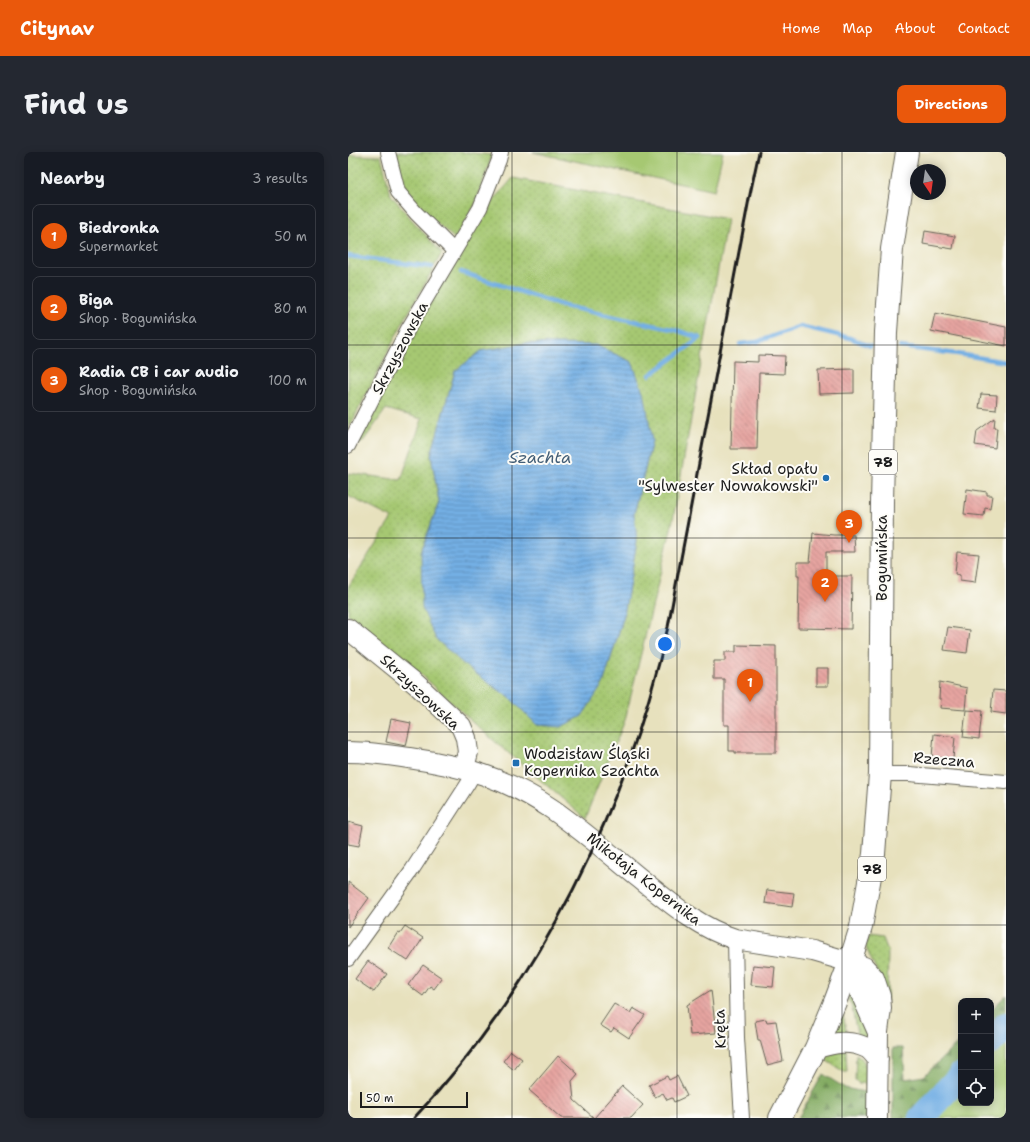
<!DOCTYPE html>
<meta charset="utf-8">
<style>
:root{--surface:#171b24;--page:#242831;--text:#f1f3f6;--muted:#9ea1a6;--line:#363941;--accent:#ea580c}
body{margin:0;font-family:"Shantell Sans",sans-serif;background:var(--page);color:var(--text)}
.controls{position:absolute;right:12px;bottom:12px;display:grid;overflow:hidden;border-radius:8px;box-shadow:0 2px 10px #0003}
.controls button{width:36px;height:36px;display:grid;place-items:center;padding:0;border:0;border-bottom:1px solid var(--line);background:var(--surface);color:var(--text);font:20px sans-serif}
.compass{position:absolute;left:562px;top:12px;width:36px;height:36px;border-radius:50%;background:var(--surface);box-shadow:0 2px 10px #0003;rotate:167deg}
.scale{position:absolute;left:12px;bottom:10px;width:108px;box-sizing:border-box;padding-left:4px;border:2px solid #1c1c1c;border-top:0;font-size:11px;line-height:14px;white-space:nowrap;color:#1c1c1c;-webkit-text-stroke:3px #fdfcf7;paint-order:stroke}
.you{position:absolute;left:317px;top:492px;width:14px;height:14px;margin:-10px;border:3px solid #fff;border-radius:50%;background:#1a73e8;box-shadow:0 0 0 6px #1a73e833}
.badge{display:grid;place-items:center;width:26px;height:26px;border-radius:50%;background:var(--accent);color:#fff;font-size:13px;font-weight:700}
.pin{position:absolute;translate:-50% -33px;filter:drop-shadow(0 1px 2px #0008)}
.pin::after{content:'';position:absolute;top:21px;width:14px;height:12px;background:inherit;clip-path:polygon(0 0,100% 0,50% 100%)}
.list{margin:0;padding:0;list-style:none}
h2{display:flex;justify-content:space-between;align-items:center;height:52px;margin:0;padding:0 16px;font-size:17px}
h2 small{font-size:13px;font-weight:400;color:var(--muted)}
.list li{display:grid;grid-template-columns:26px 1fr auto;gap:12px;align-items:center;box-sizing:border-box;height:64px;margin:0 8px 8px;padding:0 8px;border:1px solid var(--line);border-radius:8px}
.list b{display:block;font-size:15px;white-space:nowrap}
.list p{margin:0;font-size:13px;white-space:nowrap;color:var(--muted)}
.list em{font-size:13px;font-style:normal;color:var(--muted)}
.icon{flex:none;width:22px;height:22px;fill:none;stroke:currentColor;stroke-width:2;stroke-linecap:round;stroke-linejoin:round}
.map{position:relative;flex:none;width:658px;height:966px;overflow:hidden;border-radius:8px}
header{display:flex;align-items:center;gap:24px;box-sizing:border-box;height:56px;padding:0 20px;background:var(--accent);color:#fff}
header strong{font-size:19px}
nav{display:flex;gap:22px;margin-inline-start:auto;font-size:14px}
.intro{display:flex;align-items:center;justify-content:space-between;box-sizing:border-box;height:96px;padding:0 24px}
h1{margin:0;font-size:28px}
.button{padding:10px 18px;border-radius:8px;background:var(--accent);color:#fff;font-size:14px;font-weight:700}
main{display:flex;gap:24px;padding:0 24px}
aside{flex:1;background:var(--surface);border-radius:8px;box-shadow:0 2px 10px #0003}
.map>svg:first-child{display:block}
.green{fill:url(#green-dots);stroke:#617247;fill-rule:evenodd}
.forest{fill:url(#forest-firs);stroke:#506440}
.pitch{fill:#a6c872;stroke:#617247}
.water{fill:url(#water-rules);stroke:#486680}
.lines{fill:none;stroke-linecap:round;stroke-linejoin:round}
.stream{stroke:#73afe4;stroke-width:4.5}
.river{stroke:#73afe4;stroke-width:26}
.building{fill:url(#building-back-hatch)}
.street-casing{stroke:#636154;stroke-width:16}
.secondary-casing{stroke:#636154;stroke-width:22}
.primary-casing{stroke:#636154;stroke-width:24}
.street{stroke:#fff;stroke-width:14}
.secondary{stroke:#fff;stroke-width:20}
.primary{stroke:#fff;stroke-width:22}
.rail{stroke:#1c1c1c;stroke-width:3}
.grid{fill:none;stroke:#1c1c1c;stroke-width:1;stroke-opacity:0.55}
.poi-dot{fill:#1f6fb2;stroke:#fdfcf7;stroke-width:1.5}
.labels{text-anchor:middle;stroke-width:4;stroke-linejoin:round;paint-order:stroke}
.shield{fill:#fdfcf7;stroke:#605f5e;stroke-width:1}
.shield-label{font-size:14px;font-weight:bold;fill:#1c1c1c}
.street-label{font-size:15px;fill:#1c1c1c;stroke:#fdfcf7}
.poi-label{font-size:15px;fill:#1c1c1c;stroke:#fdfcf7;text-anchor:end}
.water-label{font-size:16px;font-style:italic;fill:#435e76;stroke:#fdfcf7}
</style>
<header>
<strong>Citynav</strong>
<nav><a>Home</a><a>Map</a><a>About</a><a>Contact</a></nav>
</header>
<div class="intro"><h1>Find us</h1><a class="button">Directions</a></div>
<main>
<aside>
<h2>Nearby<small>3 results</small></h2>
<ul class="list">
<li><span class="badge">1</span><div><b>Biedronka</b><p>Supermarket</p></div><em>50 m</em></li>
<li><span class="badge">2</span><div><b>Biga</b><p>Shop · Bogumińska</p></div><em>80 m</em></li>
<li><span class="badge">3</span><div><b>Radia CB i car audio</b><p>Shop · Bogumińska</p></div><em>100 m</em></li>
</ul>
</aside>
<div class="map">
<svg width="658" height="966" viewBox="0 0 658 966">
<defs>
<pattern id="green-dots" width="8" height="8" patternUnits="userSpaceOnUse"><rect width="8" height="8" fill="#a6c872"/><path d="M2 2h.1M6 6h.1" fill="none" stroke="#8eab62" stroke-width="1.8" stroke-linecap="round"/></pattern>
<pattern id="forest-firs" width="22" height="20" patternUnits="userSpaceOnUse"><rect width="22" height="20" fill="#84ac64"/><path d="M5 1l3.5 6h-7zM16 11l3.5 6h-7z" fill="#6b8b52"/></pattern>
<pattern id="water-rules" width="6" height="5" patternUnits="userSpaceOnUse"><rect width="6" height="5" fill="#73afe4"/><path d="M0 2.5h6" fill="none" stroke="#5e8eb8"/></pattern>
<pattern id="building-back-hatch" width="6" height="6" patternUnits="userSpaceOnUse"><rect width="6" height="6" fill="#e6a4a0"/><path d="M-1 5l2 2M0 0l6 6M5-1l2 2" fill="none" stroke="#ba8582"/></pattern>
</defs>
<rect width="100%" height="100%" fill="#fdfcf7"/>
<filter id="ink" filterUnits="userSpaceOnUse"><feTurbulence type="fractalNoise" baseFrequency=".025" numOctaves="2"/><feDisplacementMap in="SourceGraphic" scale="8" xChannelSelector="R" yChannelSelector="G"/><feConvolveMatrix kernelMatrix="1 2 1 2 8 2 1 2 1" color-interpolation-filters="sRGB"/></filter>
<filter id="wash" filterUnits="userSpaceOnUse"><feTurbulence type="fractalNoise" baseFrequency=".012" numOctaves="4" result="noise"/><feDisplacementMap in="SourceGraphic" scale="16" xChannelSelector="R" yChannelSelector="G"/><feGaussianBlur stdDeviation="0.9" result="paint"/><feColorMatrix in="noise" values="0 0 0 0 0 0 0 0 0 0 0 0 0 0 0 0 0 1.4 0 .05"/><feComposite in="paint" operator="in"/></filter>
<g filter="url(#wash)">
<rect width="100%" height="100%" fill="#e7e1bd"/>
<path class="green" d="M 45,0 L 115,0 L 144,3 L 127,53 L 107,87 L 73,57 L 53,35 Z
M 0,3 L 33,4 L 43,43 L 63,67 L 94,101 L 53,174 L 0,278 Z
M 165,26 L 379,67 L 324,373 L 277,568 L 237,666 L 137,581 L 75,524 L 0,462 L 0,435 L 44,366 L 0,344 L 0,321 L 53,328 L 74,267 L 38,257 L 14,291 L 6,290 L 64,179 L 138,57 ZM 107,219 L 304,289 L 286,362 L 289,389 L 276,463 L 255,532 L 189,573 L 162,546 L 120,516 L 73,400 L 91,350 L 83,303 Z
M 520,784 L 535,786 L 540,799 L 539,850 L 534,832 L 520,800 L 518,795 Z
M 503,838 L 521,879 L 520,889 L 510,886 L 503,852 L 500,848 Z
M 493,862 L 495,863 L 499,883 L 486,883 L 485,881 Z
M 498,898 L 499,920 L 496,920 L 476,907 L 479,902 Z
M 508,902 C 519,908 520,921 520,932 L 510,931 L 507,928 Z"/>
<path class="forest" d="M 658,843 L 658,877 L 643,894 L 643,858 Z
M 613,888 L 613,927 L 576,966 L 545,966 L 545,896 L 555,896 L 557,927 L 576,924 Z
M 475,922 L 497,936 L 521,941 L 520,966 L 450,966 Z"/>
<path class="pitch" d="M 185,0 L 375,0 L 366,39 Z
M 658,881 L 658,966 L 581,966 L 613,931 L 613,951 L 643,951 L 643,899 Z"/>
<path class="water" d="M 177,191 L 248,193 L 284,210 L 297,245 L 304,289 L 286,362 L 289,389 L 276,463 L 255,532 L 234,564 L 213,575 L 189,573 L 162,546 L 120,516 L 88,487 L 74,456 L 73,400 L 91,350 L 83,303 L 107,219 L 133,199 Z"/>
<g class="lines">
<path class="stream" d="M 0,104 L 84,115
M 113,120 L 216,154 L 328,178 L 352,186
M 392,192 L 409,190 L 452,174 L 502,186 L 522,194
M 552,195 L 610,202 L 658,210
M 302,223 L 352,186"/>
<path class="river" d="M 643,890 L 658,873
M 573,966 L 613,923"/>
</g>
<g id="blocks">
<path class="building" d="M 577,79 L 607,84 L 605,97 L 575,92 Z
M 587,161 L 658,175 L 658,194 L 583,179 Z
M 410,203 L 437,204 L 436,222 L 411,221 L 409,297 L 383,297 L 385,209 L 410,210 Z
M 506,217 L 506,241 L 471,242 L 470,218 Z
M 633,242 L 649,243 L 648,258 L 631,256 Z
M 647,266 L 646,276 L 649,276 L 647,296 L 627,293 L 629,279 Z
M 619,337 L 639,340 L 639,343 L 644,343 L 642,357 L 637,356 L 636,364 L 616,362 Z
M 465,381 L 486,383 L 506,383 L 507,400 L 478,400 L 478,424 L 504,424 L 503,477 L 450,476 L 451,424 L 449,424 L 449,410 L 462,410 Z
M 609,400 L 631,402 L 627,431 L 612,429 L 612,423 L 607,422 Z
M 600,475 L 622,478 L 619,501 L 596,498 Z
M 388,493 L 428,494 L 428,601 L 387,601 L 387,599 L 381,599 L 381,573 L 376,573 L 376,527 L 366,527 L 366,509 L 377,509 L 377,500 L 388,500 Z
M 468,516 L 480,516 L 480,534 L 468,534 Z
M 592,530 L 619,536 L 617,558 L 592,556 L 593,547 L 591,547 Z
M 645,538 L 658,539 L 658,562 L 643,560 Z
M 618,558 L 634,559 L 631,587 L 615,585 Z
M 43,567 L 63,571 L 58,594 L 38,590 Z
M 586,582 L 607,585 L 605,607 L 584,605 Z
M 0,670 L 15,674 L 11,694 L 0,692 Z
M 0,730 L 21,746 L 0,775 Z
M 419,738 L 446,741 L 444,755 L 417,751 Z
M 57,774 L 75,786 L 60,809 L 40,796 L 50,780 L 52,781 Z
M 20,809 L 39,822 L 26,840 L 7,827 Z
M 75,813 L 94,826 L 86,837 L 82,834 L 75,844 L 60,833 Z
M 405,813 L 427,815 L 425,835 L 403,833 Z
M 363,838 L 368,881 L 342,883 L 339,853 Z
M 266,852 L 282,861 L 285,856 L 297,863 L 281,886 L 266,876 L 263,880 L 252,873 Z
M 418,867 L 419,870 L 428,869 L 435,909 L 419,913 L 412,888 L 410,888 L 407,869 Z
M 163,899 L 174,907 L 166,918 L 155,909 Z
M 210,904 L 230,922 L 224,929 L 226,948 L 246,966 L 274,934 L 295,953 L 283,966 L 213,966 L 181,938 Z
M 319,924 L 321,928 L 329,924 L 339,944 L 326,950 L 324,946 L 319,948 L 315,941 L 307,945 L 301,933 Z"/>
</g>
</g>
<g filter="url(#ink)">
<use href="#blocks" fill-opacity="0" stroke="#636154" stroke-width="1"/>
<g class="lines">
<defs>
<path id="street" d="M 40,0 L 50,40 L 68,61 L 106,99
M 0,294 L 60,177 L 132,56 L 151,8 L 153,0
M 532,622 L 561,622 L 658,630
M 387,787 L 389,886 L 394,966
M 0,807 L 64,718 L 119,633 L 127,619"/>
<path id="secondary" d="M 0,477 L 68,532 L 113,574 L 118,586 L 120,600 L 116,616
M 0,600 C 21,600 41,603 61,606 C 116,614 158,626 204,657 C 234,678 262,702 290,725 C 320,749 349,775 387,787 L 464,799 L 502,810 L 516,815 L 526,826 L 532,844 L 533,856 L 530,880 L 529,966
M 502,810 L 507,828 L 529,878
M 468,896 C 486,891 501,887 519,896 C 523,898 527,904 530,907"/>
<path id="primary" d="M 432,966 L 468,896 L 487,850 L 502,810 L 513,775 L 526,702 L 532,622 L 534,350 L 538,180 L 544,97 L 559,0"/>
</defs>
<use href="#street" class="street-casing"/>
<use href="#secondary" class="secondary-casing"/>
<use href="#primary" class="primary-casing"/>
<use href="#street" class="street"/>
<use href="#secondary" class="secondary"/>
<use href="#primary" class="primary"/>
<path class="rail" d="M 66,966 C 194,830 278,656 320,475 L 401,47 L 411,0"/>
</g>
</g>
<path class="grid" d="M 164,0 L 164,966M 329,0 L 329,966M 494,0 L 494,966M 0,193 L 658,193M 0,386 L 658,386M 0,580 L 658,580M 0,773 L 658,773"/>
<g class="poi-dot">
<circle cx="478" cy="326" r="4"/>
<rect x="164" y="607" width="8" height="8" rx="2"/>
</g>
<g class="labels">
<g class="shield">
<rect x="521" y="298" width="28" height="24" rx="3"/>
<rect x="510" y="705" width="28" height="24" rx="3"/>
</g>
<g class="shield-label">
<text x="535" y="315">78</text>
<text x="524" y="722">78</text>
</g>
<g class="street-label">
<text transform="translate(52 196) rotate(-62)" y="5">Skrzyszowska</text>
<text transform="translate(534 406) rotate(-90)" y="5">Bogumińska</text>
<text transform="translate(72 540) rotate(43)" y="5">Skrzyszowska</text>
<text transform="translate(596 608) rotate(5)" y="5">Rzeczna</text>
<text transform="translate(296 727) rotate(38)" y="5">Mikołaja Kopernika</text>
<text transform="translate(372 877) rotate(-92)" y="5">Kręta</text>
</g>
<g class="poi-label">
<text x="470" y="322">Skład opału<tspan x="470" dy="17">"Sylwester Nowakowski"</tspan></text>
<text x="176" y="607" text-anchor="start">Wodzisław Śląski<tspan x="176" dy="17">Kopernika Szachta</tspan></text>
</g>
<g class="water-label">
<text x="192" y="311">Szachta</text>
</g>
</g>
</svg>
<div class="controls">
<button>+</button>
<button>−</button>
<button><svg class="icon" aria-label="locate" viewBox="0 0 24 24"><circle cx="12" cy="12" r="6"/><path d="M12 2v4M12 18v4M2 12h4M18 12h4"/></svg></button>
</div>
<svg class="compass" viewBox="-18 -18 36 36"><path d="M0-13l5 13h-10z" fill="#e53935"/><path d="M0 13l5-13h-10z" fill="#9ea1a6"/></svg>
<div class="scale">50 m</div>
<div class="you"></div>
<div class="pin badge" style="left:402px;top:550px">1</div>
<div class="pin badge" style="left:477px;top:450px">2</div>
<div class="pin badge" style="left:501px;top:391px">3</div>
</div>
</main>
